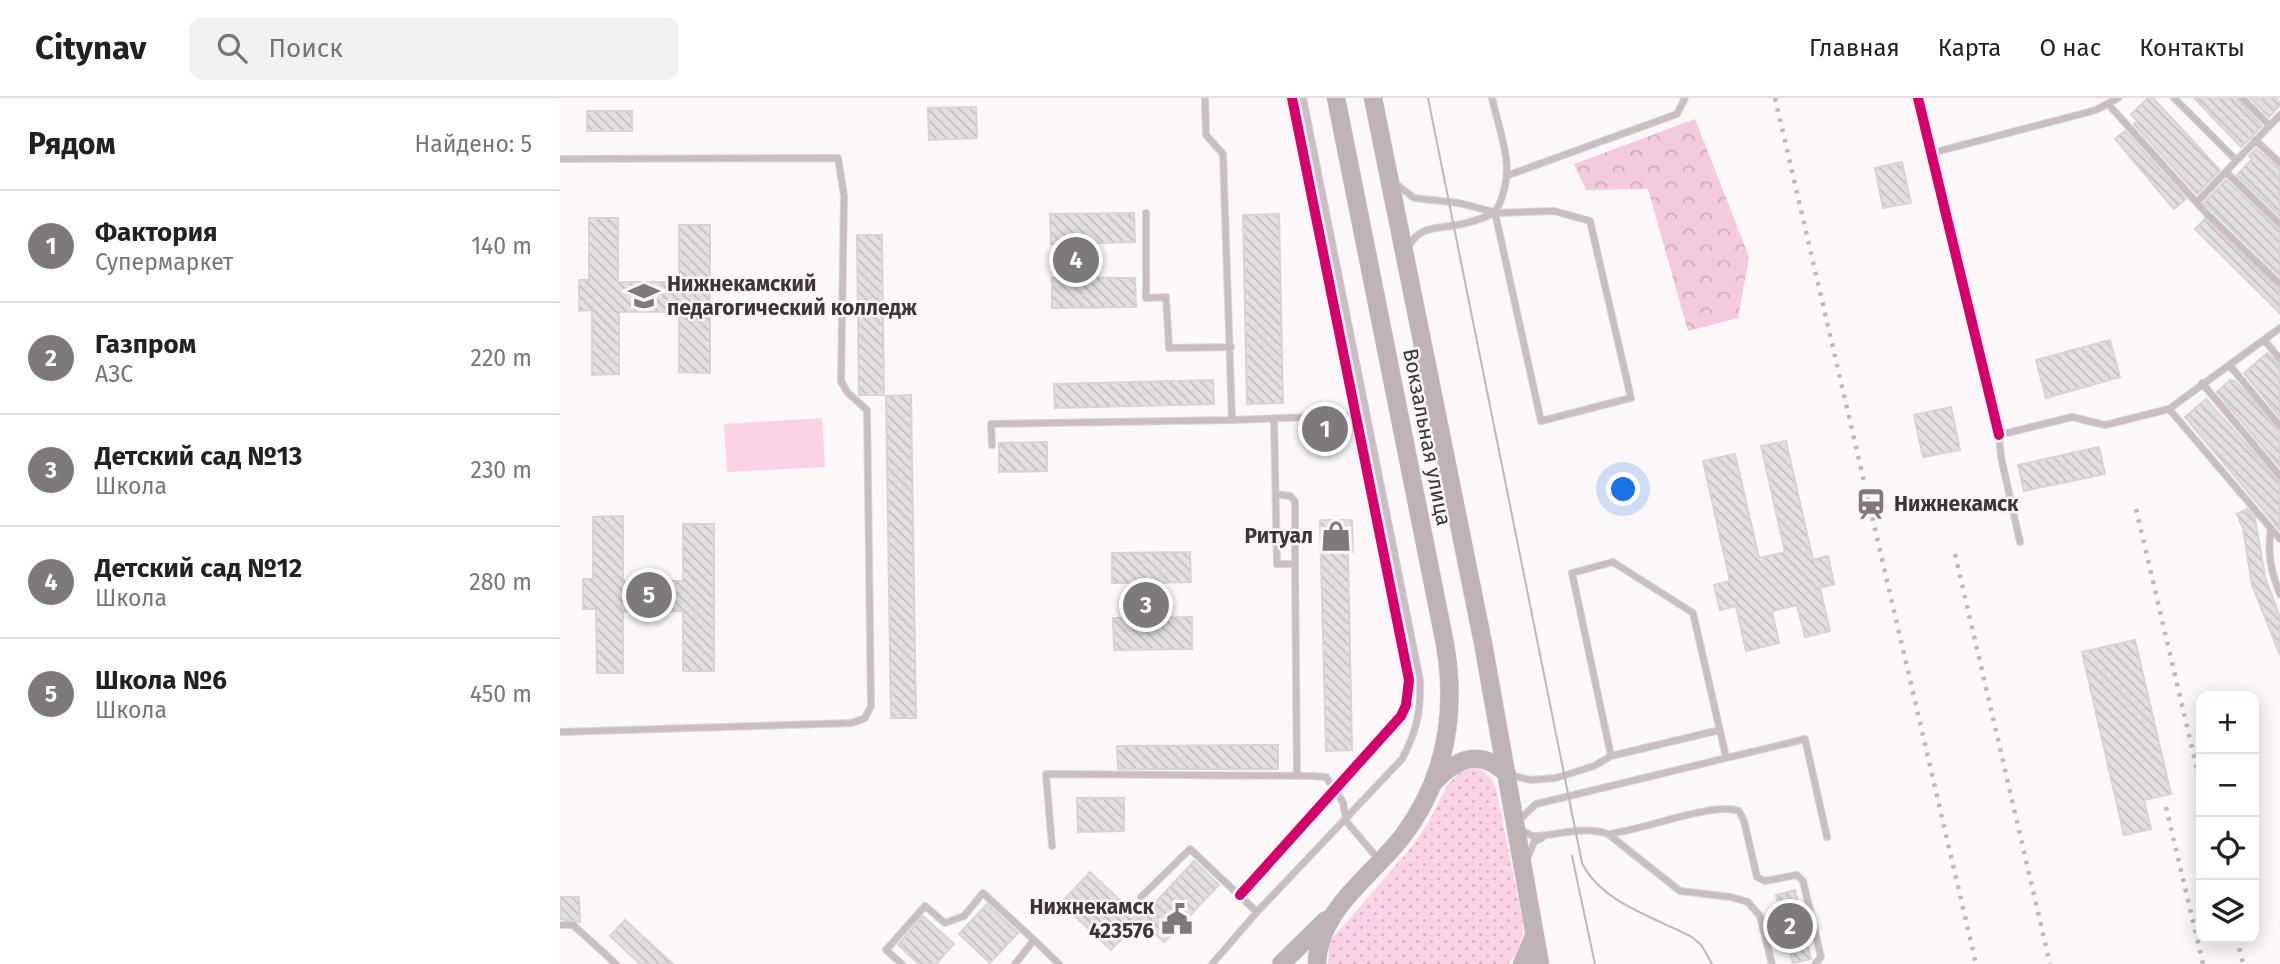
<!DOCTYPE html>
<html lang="ru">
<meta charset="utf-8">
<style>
:root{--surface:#fff;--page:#f2f2f2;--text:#202124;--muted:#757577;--line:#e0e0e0;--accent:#7e797b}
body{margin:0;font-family:"Fira Sans",sans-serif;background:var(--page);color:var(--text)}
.controls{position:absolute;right:21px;bottom:21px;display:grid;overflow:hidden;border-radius:14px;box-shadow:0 4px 18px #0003}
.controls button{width:63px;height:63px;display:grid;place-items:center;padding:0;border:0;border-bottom:2px solid var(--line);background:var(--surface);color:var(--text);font:35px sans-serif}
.you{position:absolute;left:1064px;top:392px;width:24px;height:24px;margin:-18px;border:5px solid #fff;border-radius:50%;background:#1a73e8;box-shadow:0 0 0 10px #1a73e833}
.badge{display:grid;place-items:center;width:46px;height:46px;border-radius:50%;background:var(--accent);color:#fff;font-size:23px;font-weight:700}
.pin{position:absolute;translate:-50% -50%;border:4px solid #fff;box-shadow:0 2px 7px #0006}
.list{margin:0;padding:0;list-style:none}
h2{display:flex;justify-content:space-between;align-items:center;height:91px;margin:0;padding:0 28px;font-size:30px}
h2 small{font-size:23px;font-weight:400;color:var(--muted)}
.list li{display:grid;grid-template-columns:46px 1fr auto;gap:21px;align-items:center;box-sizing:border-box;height:112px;padding:0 28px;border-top:2px solid var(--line)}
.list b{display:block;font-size:26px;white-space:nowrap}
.list p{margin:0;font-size:23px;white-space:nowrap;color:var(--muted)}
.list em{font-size:23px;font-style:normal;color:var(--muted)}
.icon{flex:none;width:38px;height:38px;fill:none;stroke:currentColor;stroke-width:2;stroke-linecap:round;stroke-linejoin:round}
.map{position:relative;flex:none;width:1720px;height:866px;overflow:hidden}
header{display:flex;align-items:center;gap:42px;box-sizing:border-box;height:98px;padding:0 35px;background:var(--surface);border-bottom:2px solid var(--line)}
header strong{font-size:33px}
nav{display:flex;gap:38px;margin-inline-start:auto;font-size:24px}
.search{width:490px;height:63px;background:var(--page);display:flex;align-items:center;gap:18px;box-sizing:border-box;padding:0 24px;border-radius:14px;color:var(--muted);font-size:26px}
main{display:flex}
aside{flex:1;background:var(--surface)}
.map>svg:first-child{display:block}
.grass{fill:url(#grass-dots)}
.forest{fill:url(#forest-crowns)}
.pitch{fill:#fbd2e6}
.building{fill:url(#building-back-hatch);stroke:#d8d3d5;stroke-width:2}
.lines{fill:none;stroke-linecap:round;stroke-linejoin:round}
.lane-casing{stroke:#d8d5d6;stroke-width:8}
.street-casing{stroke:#d8d5d6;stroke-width:14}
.secondary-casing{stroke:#d8d5d6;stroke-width:19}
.lane{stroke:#c9bec3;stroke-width:6}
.street{stroke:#c9bec3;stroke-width:12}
.secondary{stroke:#bfb3b8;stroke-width:18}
.tram{stroke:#bfb7bb;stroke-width:2}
.rail{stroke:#bfb7bb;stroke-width:4.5;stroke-dasharray:3.5 7;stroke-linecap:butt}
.cycleway-casing{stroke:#fff4f8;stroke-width:15}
.cycleway{stroke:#d6006c;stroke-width:10}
.labels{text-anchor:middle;stroke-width:5;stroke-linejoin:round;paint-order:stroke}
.poi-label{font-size:21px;font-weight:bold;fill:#3a3537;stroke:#fff4f8;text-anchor:start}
.street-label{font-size:21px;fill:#3a3537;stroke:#fff4f8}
</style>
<header>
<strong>Citynav</strong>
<div class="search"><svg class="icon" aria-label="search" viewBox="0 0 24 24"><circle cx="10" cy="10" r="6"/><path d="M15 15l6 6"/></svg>Поиск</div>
<nav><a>Главная</a><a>Карта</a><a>О нас</a><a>Контакты</a></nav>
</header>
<main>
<aside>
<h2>Рядом<small>Найдено: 5</small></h2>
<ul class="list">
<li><span class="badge">1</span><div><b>Фактория</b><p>Супермаркет</p></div><em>140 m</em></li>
<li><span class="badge">2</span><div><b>Газпром</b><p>АЗС</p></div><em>220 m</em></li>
<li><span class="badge">3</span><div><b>Детский сад №13</b><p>Школа</p></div><em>230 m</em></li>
<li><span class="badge">4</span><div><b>Детский сад №12</b><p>Школа</p></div><em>280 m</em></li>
<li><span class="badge">5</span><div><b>Школа №6</b><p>Школа</p></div><em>450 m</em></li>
</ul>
</aside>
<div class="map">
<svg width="1720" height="866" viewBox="0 0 1720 866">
<defs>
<pattern id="grass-dots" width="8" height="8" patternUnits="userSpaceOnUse" patternTransform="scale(1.75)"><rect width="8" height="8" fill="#fbd2e6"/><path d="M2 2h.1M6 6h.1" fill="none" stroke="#d8b5c6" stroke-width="1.8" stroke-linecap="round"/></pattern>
<pattern id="forest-crowns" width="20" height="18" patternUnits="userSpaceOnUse" patternTransform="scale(1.75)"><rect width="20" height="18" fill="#f3cade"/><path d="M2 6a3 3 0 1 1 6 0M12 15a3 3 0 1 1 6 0" fill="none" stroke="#d1aebf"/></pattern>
<pattern id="building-back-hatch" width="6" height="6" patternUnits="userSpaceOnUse" patternTransform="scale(1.75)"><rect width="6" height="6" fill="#e3dfe1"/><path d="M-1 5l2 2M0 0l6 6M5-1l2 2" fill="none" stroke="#c4c0c2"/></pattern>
</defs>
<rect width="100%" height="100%" fill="#fcf7f9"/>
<path class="grass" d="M 918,670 L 931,680 L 936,691 L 963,824 C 963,841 959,853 948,866 L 768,866 L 770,843 L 849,752 L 867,727 L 888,686 L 902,672 Z"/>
<path class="forest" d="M 1135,21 L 1189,159 L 1178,220 L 1128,233 L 1088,91 L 1026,92 L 1014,66 Z"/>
<path class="pitch" d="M 262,320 L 265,369 L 167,374 L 164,326 Z"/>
<path class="building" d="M 1588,0 L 1593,0 L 1660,72 L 1637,96 L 1574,26 L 1577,23 L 1571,16 Z
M 1634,0 L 1676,0 L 1702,28 L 1681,49 Z
M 1690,0 L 1717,0 L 1720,7 L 1709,19 Z
M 416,9 L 417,40 L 369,42 L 368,10 Z
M 27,13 L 72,13 L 72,33 L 27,33 Z
M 1565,33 L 1626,101 L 1614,111 L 1555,41 Z
M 1696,51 L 1720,71 L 1720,118 L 1677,77 L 1692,61 L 1689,58 Z
M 1342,64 L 1351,105 L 1323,110 L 1315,70 Z
M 1666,82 L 1720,132 L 1720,178 L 1644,105 Z
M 574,115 L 575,144 L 537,145 L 538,180 L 575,180 L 576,209 L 492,210 L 492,180 L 518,180 L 518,146 L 491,146 L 490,116 Z
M 719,116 L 723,305 L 687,306 L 683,117 Z
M 29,120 L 58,120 L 58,184 L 119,184 L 119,127 L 150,127 L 150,275 L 119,274 L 119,214 L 59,214 L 59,276 L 32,277 L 32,212 L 19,213 L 19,182 L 29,182 Z
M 1645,121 L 1720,192 L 1720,215 L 1635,131 Z
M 297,137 L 322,137 L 324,297 L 299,297 Z
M 1550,242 L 1560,279 L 1486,300 L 1476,262 Z
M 1707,255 L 1720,267 L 1720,319 L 1684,275 Z
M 653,282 L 654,306 L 495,310 L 494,286 Z
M 1670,282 L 1675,283 L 1720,334 L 1720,369 L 1657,294 Z
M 351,297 L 356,620 L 331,620 L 326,298 Z
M 1646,301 L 1720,384 L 1720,432 L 1625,319 Z
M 1391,309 L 1400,352 L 1363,359 L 1354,317 Z
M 1226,343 L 1253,462 L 1268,458 L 1274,486 L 1260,490 L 1270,533 L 1245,539 L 1237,507 L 1212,513 L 1219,545 L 1186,553 L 1176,508 L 1160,512 L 1154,487 L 1170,483 L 1143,363 L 1175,356 L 1199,460 L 1225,454 L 1201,348 Z
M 487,344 L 487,373 L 439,374 L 439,345 Z
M 1539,349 L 1545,376 L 1464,393 L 1458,367 Z
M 1687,411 L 1695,420 L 1705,479 L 1720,519 L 1720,557 L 1692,487 L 1683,430 L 1677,416 Z
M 63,418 L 63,483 L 123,483 L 123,426 L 154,426 L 154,573 L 123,573 L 123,513 L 63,513 L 63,575 L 37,575 L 36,511 L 23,511 L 23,481 L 33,481 L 33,419 Z
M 760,422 L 792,422 L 793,454 L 788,454 L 792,652 L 766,653 Z
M 630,454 L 631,484 L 592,485 L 593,520 L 632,519 L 632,551 L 554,552 L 553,520 L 577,520 L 576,485 L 552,485 L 552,455 Z
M 1575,542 L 1611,696 L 1584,702 L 1591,731 L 1564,737 L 1522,554 Z
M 718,647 L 718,671 L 558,671 L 557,648 Z
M 517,700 L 564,700 L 564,733 L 518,734 Z
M 634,763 L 659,787 L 604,844 L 580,821 Z
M 530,774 L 580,821 L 551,852 L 501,805 Z
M 1235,792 L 1251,861 L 1233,865 L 1216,797 Z
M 0,799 L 19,799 L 20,824 L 0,821 Z
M 427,806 L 458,835 L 430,865 L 399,836 Z
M 363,818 L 394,846 L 376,866 L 359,866 L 338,847 Z
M 65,822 L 113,866 L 80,866 L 50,838 Z"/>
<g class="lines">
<defs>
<path id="lane" d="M 645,0 L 646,37 L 663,56 L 672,322 L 806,317
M 1614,0 L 1676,62
M 1682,0 L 1709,27
M 1549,7 L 1647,116 L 1720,186
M 1695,42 L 1720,65
M 1372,55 L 1536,12 L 1558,0
M 0,61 L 278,60 L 284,98 L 281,283 L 287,294 L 307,312 L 311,608 L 305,620 L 292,625 L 0,634
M 1667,75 L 1720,126
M 949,77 L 1117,16 L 1125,0
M 836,86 L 854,100 L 899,105 L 934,114
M 1637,104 L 1720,17
M 994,113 L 1030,123 L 1071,300 L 981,323 L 935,115 Z
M 586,115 L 586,200 L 606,199 L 609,250 L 671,249
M 848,150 C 859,126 880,131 902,126 C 914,124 925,119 935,115 C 958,73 942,44 932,0
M 1705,243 L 1720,261
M 1671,269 L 1720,328
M 1642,285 L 1720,378
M 1609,311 L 1720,441
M 714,320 L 717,466 L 735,466 L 737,678
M 432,347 L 431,326 L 672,322
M 716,396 L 730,398 L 735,403 L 735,466
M 1711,431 C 1707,456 1711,473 1720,496
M 1460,444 L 1441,359 L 1439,337 L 1512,319 L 1545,327 L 1609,311 L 1720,230
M 1051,658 L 1012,475 L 1053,464 L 1133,515 L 1166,659
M 950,677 L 971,682 L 996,680 L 1034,668 L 1051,658 L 1160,632
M 958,723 L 976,706 L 1245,641 L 1267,739
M 960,731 L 972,738 C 999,738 1022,727 1048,736 L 1120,793 L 1171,799 L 1188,804 L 1200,818 L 1212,866
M 1048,736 C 1080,733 1155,703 1179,713 L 1184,723 L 1197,779 L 1205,783 L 1237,777 L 1243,783 L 1261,859 L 1255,866
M 492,748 L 486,676 L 753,678 L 766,679 L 783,704 L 786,723 L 819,762
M 967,761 L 974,744 L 982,740
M 581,799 L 630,751 L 697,814
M 0,827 L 13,827 L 56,866
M 342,866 L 326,852 L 365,808 L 385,825 L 404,818 L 423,795 L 474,842
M 455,866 L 474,842 L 499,866
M 652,866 L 697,814 L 842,661 C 857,633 861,613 860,582 L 743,0"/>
<path id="street" d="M 1358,0 L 1439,337"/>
<path id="secondary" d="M 813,0 L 923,545 L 980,866
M 874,684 C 897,660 921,650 947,676
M 721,866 L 766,822
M 757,866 C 758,812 812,778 842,739 C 886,681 897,616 885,546 L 776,0
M 962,866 L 974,838"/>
</defs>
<use href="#lane" class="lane-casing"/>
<use href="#street" class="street-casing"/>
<use href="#secondary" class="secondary-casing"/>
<use href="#lane" class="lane"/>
<use href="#street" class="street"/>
<use href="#secondary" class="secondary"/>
<path class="tram" d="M 868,0 L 1022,765 C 1042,805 1094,819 1132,839 L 1142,848 L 1152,866
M 1012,758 L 1035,866"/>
<path class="rail" d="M 1215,0 L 1416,866
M 1576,411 L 1641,688
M 1395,456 L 1490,866
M 1606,709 L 1643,866
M 1677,840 L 1683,866"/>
<defs>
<path id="cycleway" d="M 1358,0 L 1439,337
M 680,797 L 841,618 L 846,607 L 849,582 L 732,0"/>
</defs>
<use href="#cycleway" class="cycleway-casing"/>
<use href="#cycleway" class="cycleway"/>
</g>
<defs>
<symbol id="university-bare" viewBox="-9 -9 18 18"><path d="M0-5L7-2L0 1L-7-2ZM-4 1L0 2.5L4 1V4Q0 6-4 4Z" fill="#7e797b" stroke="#fff4f8" stroke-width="2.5" paint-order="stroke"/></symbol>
<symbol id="station-bare" viewBox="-9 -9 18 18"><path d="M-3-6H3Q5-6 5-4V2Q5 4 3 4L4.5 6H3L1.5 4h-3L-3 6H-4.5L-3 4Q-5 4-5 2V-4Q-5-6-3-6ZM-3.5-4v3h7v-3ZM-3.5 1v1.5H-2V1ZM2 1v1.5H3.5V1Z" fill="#7e797b" stroke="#fff4f8" stroke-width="2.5" paint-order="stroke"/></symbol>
<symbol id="shop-bare" viewBox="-9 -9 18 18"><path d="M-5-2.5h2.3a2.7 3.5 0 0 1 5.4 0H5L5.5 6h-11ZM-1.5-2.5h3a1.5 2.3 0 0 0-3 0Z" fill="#7e797b" stroke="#fff4f8" stroke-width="2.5" paint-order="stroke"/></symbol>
<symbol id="civic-bare" viewBox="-9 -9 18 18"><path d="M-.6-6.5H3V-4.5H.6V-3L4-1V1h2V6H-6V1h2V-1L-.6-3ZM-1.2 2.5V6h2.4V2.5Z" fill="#7e797b" stroke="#fff4f8" stroke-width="2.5" paint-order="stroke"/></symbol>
</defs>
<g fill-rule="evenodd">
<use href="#university-bare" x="62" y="176" width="44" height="44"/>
<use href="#station-bare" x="1289" y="384" width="44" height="44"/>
<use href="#shop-bare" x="754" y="416" width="44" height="44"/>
<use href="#civic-bare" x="595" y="799" width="44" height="44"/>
</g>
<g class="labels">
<g class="poi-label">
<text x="107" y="193">Нижнекамский<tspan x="107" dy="24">педагогический колледж</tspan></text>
<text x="1334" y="413">Нижнекамск</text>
<text x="753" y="445" text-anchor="end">Ритуал</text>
<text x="594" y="816" text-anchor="end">Нижнекамск<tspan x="594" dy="24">423576</tspan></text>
</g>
<g class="street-label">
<text transform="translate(867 339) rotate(79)" y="7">Вокзальная улица</text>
</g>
</g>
</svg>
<div class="controls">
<button>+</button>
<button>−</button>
<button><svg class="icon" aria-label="locate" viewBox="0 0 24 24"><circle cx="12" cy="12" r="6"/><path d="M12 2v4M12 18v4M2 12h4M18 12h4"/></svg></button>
<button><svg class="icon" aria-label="layers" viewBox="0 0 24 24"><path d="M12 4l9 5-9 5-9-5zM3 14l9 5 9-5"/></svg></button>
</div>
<div class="you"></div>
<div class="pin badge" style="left:765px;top:331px">1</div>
<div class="pin badge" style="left:1230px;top:828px">2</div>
<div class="pin badge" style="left:586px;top:507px">3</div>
<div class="pin badge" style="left:516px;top:162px">4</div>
<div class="pin badge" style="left:89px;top:497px">5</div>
</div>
</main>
